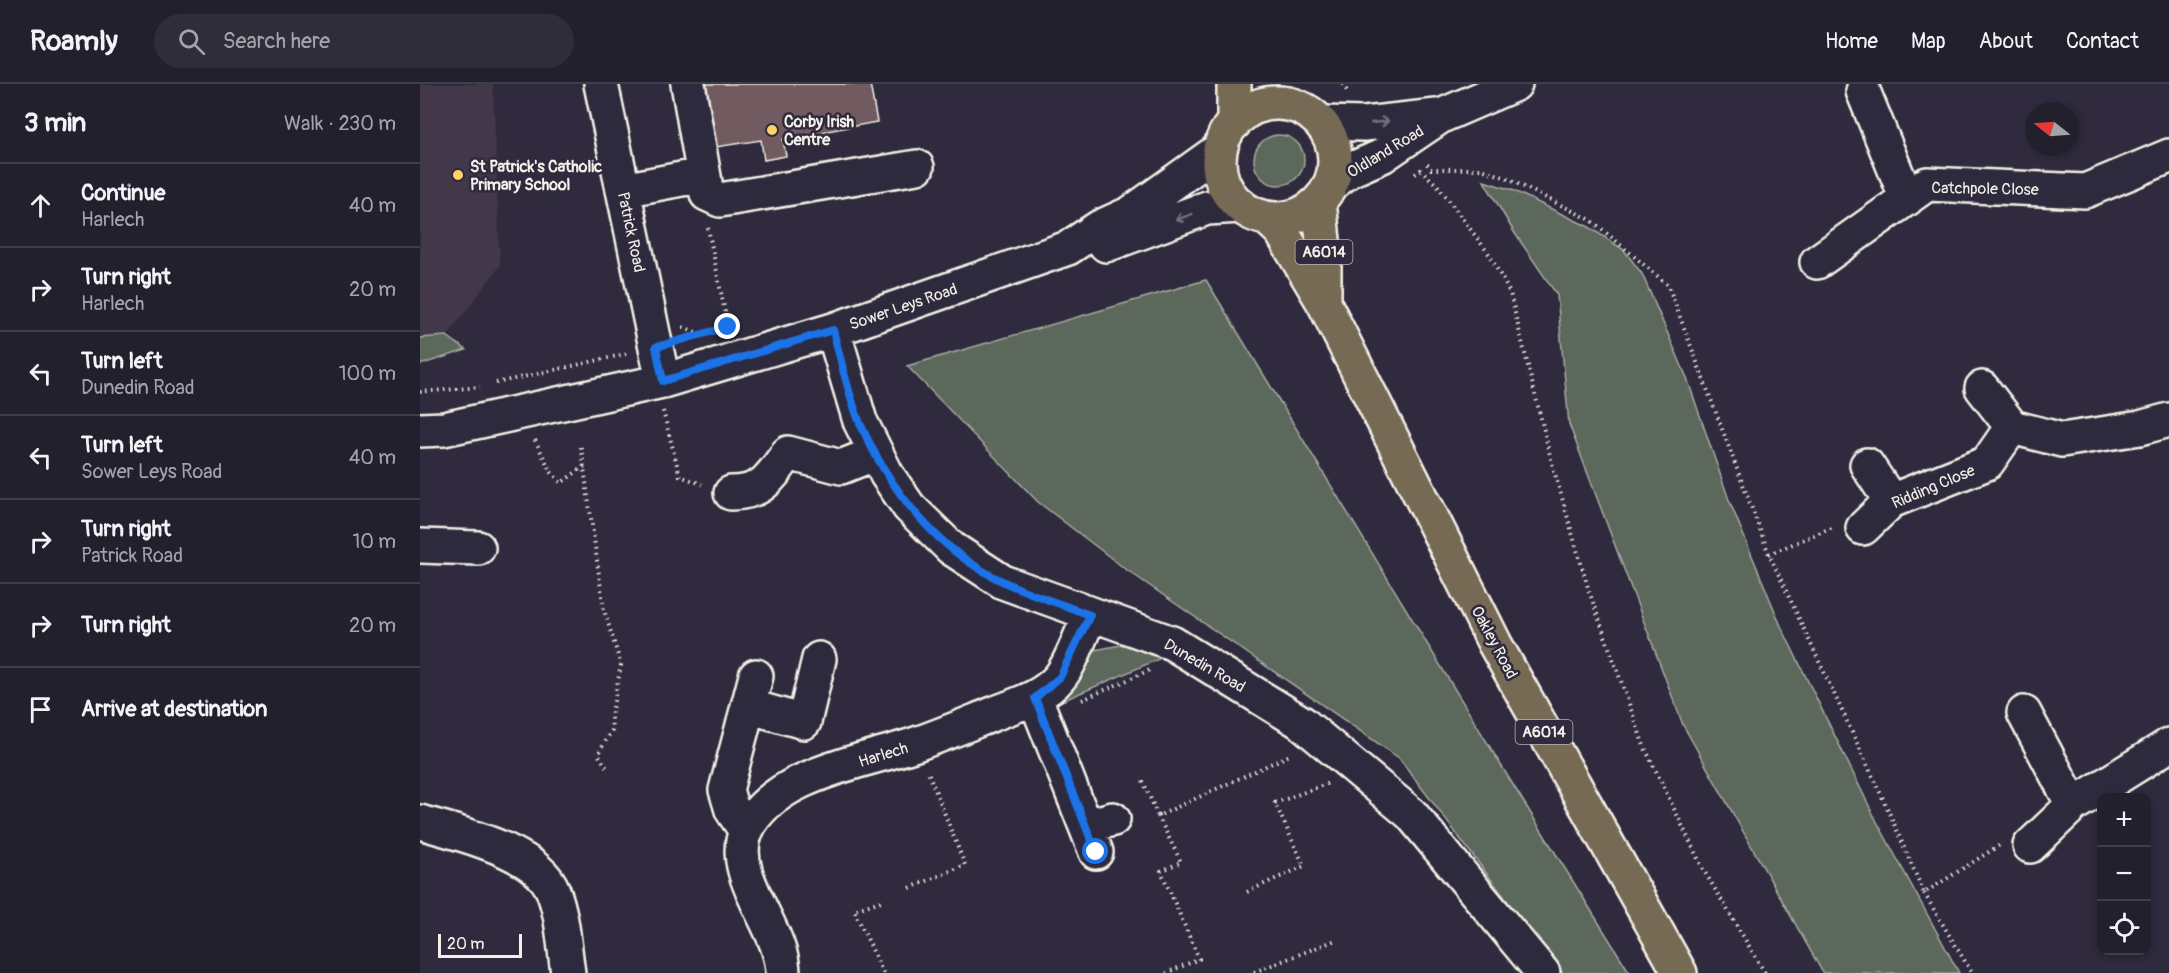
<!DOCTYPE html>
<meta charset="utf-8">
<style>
:root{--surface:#23202e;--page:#2f2d3a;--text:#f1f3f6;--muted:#a3a3aa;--line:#403e4a}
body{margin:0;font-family:Pangolin,sans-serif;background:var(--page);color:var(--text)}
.controls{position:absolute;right:18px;bottom:18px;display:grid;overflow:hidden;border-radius:12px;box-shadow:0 3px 9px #0003}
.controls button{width:54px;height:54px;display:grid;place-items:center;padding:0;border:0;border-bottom:2px solid var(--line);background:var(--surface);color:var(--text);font:30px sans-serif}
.compass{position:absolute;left:1605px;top:18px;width:54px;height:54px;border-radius:50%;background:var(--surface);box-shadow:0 3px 9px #0003;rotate:287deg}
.scale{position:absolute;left:18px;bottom:15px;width:84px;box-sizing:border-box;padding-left:6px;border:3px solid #f4f1e8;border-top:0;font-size:16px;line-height:21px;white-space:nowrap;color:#f4f1e8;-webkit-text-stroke:4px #2f2a3d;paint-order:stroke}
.stop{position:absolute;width:18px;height:18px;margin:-14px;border:4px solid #1a73e8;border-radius:50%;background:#fff}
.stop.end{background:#1a73e8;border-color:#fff;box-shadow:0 2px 6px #0008}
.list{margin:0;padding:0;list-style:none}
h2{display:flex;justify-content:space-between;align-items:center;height:78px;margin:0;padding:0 24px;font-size:26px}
h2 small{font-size:20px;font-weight:400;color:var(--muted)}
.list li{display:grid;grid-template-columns:39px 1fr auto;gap:18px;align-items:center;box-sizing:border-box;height:84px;padding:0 24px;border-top:2px solid var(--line)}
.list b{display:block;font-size:22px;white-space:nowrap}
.list p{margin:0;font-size:20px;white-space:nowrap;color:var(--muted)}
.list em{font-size:20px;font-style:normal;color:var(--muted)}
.icon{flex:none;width:33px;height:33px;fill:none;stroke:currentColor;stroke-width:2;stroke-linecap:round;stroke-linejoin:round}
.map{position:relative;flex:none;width:1749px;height:889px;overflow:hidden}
header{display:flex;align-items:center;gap:36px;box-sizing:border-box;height:84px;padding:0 30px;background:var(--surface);border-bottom:2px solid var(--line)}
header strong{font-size:28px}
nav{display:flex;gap:33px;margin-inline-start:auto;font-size:21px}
.search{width:420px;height:54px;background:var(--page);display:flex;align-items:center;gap:15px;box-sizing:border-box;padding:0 21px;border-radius:33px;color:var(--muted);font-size:22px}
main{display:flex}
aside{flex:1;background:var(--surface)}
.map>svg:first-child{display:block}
.built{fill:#433848}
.green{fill:#5c675c;stroke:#a8aca2;stroke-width:1.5}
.building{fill:#715a61;stroke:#f4f1e8;stroke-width:1.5}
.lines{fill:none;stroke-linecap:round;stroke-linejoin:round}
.minor-casing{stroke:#f4f1e8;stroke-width:38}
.major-casing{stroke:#f4f1e8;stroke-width:38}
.path{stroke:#f4f1e8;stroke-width:4;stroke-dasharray:1.5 4.5;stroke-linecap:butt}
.minor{stroke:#2f2a3d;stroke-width:33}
.major{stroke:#766a54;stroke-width:33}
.oneway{stroke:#747079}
.route{stroke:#1a73e8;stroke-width:8}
.poi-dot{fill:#ffd166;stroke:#2f2a3d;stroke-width:2}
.labels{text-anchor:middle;stroke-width:5;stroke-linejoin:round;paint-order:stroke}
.shield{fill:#2f2a3d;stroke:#b9b5b5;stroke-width:1.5}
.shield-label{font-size:15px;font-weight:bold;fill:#f4f1e8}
.poi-label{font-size:16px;font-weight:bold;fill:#f4f1e8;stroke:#2f2a3d;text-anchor:start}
.street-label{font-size:16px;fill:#f4f1e8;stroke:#2f2a3d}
</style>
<header>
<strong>Roamly</strong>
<div class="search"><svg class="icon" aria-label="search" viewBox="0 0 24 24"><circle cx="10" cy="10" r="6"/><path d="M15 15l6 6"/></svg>Search here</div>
<nav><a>Home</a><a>Map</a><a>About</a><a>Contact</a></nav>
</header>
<main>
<aside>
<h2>3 min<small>Walk · 230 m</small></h2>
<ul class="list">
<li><svg class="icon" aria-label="ahead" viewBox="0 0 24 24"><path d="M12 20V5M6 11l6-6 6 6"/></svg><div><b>Continue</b><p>Harlech</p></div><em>40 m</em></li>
<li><svg class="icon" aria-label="right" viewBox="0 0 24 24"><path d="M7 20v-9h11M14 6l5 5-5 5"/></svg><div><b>Turn right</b><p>Harlech</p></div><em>20 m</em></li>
<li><svg class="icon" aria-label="left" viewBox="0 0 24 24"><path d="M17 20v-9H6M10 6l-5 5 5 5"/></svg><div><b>Turn left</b><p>Dunedin Road</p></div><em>100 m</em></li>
<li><svg class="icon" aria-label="left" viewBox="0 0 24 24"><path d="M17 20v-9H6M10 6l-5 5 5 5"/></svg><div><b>Turn left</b><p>Sower Leys Road</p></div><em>40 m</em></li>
<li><svg class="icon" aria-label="right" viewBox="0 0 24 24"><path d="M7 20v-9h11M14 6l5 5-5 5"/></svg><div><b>Turn right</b><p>Patrick Road</p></div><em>10 m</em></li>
<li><svg class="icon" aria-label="right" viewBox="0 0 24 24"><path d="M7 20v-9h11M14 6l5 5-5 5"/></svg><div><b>Turn right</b></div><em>20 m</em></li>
<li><svg class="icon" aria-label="arrive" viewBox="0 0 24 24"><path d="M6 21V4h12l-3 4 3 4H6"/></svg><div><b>Arrive at destination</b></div></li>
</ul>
</aside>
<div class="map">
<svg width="1749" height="889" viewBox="0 0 1749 889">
<rect width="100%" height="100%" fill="#2f2a3d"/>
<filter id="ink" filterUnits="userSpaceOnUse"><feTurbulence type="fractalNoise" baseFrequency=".0167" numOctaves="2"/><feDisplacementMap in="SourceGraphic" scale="12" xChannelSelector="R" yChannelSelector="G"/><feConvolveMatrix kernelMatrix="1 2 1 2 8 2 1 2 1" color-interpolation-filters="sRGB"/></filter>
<g filter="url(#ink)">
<path class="built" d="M 0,0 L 73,0 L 80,182 L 27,252 L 0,254 Z"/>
<path class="green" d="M834 76a25 25 0 1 1 50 0a25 25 0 1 1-50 0Z
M 1064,97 L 1092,106 L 1169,143 L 1204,166 L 1222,190 L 1267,294 L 1309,416 L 1361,542 L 1455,734 L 1539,889 L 1403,889 L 1263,641 L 1149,340 L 1137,211 L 1094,148 Z
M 786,196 L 1090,696 L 1210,889 L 1142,889 L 979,674 L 704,484 L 618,418 L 487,282 Z
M 27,252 L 46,266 L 0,281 L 0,254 Z
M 711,559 L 741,574 L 633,621 L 675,566 Z"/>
<path class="building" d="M 285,0 L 450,0 L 457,38 L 363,55 L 366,72 L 344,76 L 341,56 L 296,63 Z"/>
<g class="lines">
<defs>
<path id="minor" d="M 181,0 L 243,297
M 268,0 L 287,110 L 300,116 L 497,83
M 1443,7 L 1487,115
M 902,39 L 944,40 L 1017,32
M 909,102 L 930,86 L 962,72 L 1021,32 L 1095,0
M 203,106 L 283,91
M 686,161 L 787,124 L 821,122
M 1397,178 L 1507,100 L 1665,107 L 1749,72
M 413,246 L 440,337 L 467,391 L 489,423 L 531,464 L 583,498 L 752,559 L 882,639 L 991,730 L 1123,889
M 1562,304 L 1592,343
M 0,346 L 24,345 L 243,297 L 413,246 L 648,164 L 680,143 L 711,129 L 799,66
M 1447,381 L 1471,417
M 311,409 C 343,409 351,393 368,369 L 421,383 L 456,369
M 1443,444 L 1471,417 L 1567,379 L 1592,343 L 1642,356 L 1720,344 L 1749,336
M 0,462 L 58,464
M 615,614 L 676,768
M 328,622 L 384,638 L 399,575
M 1604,629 L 1653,721 L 1749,661
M 0,738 C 37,749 118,767 133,807 C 143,832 144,862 148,889
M 666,742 L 693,735
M 326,747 L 312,726 L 306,706 L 336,592
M 1610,762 L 1653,721
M 363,889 C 363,845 307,791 326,747 C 352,690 444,678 496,660 C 522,651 548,640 573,630 C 596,621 624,613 640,593 C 652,578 661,549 670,531"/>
<path id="major" d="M799 77a58 58 0 1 1 116 0a58 58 0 1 1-116 0Z
M 814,39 L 814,0
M 899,117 L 904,166 L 904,217
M 849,136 L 861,147 L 904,219 L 1075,560 L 1260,889"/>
</defs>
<use href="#minor" class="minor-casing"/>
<use href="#major" class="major-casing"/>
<path class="path" d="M 923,0 L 928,9
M 1007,80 L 1011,85 L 1062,85 L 1084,93 L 1171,136 L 1248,201 L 1349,470 L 1465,719 L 1504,809 L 1580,761
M 995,90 L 1001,86 L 1018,102 L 1069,170 L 1090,209 L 1133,383 L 1169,507 L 1224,662 L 1283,785 L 1345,889
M 288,144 L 308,243
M 263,243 L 281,250
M 263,255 L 297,246
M 76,299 L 206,270
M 0,308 L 60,303
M 243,327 L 260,392 L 282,400
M 115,356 L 131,388 L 141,399 L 165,382
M 161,363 L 184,526 L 201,581 L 191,633 L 192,646 L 178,670 L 187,684
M 1349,470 L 1413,443
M 662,616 L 732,585
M 723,697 L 738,732 L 872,670
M 738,732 L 761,778 L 741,787 L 779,875 L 746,889
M 490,804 L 545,781 L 508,688
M 827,808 L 884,782 L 855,719 L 909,699
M 1504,809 L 1552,889
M 834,888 L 916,856
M 463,889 L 434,826 L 464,816"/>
<use href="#minor" class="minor"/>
<use href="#major" class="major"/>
</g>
<defs><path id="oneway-shaft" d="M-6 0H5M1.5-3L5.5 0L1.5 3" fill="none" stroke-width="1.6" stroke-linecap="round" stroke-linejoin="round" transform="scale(1.5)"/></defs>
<g class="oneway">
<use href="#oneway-shaft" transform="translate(960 38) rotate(-6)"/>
<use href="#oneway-shaft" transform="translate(764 133) rotate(160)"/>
</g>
</g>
<g class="lines" filter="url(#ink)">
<path class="route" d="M 308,243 L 236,263 L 243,297 L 413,246 C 421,276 428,310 440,339 C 469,405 517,467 584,498 C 612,511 641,520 670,531 L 640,593 L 615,614 L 676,768"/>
</g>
<g class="poi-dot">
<circle cx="352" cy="46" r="6"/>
<circle cx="38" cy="91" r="6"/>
</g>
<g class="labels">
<g class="shield">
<rect x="875.5" y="156" width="57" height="24" rx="4.5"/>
<rect x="1095.5" y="636" width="57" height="24" rx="4.5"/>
</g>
<g class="shield-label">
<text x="904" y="173">A6014</text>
<text x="1124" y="653">A6014</text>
</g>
<g class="poi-label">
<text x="364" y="43">Corby Irish<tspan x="364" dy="18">Centre</tspan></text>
<text x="50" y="88">St Patrick's Catholic<tspan x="50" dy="18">Primary School</tspan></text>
</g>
<g class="street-label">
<text transform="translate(965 67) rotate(-31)" y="6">Oldland Road</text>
<text transform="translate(1565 104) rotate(1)" y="6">Catchpole Close</text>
<text transform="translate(212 148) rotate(78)" y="6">Patrick Road</text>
<text transform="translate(483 222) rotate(-19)" y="6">Sower Leys Road</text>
<text transform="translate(1513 402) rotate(-23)" y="6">Ridding Close</text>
<text transform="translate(1075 558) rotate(62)" y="6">Oakley Road</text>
<text transform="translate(785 581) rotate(30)" y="6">Dunedin Road</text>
<text transform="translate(463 670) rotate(-17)" y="6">Harlech</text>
</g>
</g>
</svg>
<div class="controls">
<button>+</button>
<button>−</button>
<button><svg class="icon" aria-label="locate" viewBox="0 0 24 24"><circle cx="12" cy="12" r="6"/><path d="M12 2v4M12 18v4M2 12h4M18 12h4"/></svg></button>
</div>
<svg class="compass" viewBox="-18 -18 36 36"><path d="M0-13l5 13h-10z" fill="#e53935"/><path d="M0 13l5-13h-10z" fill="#a3a3aa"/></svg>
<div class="scale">20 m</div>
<div class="stop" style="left:676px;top:768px"></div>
<div class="stop end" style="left:308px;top:243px"></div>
</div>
</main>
